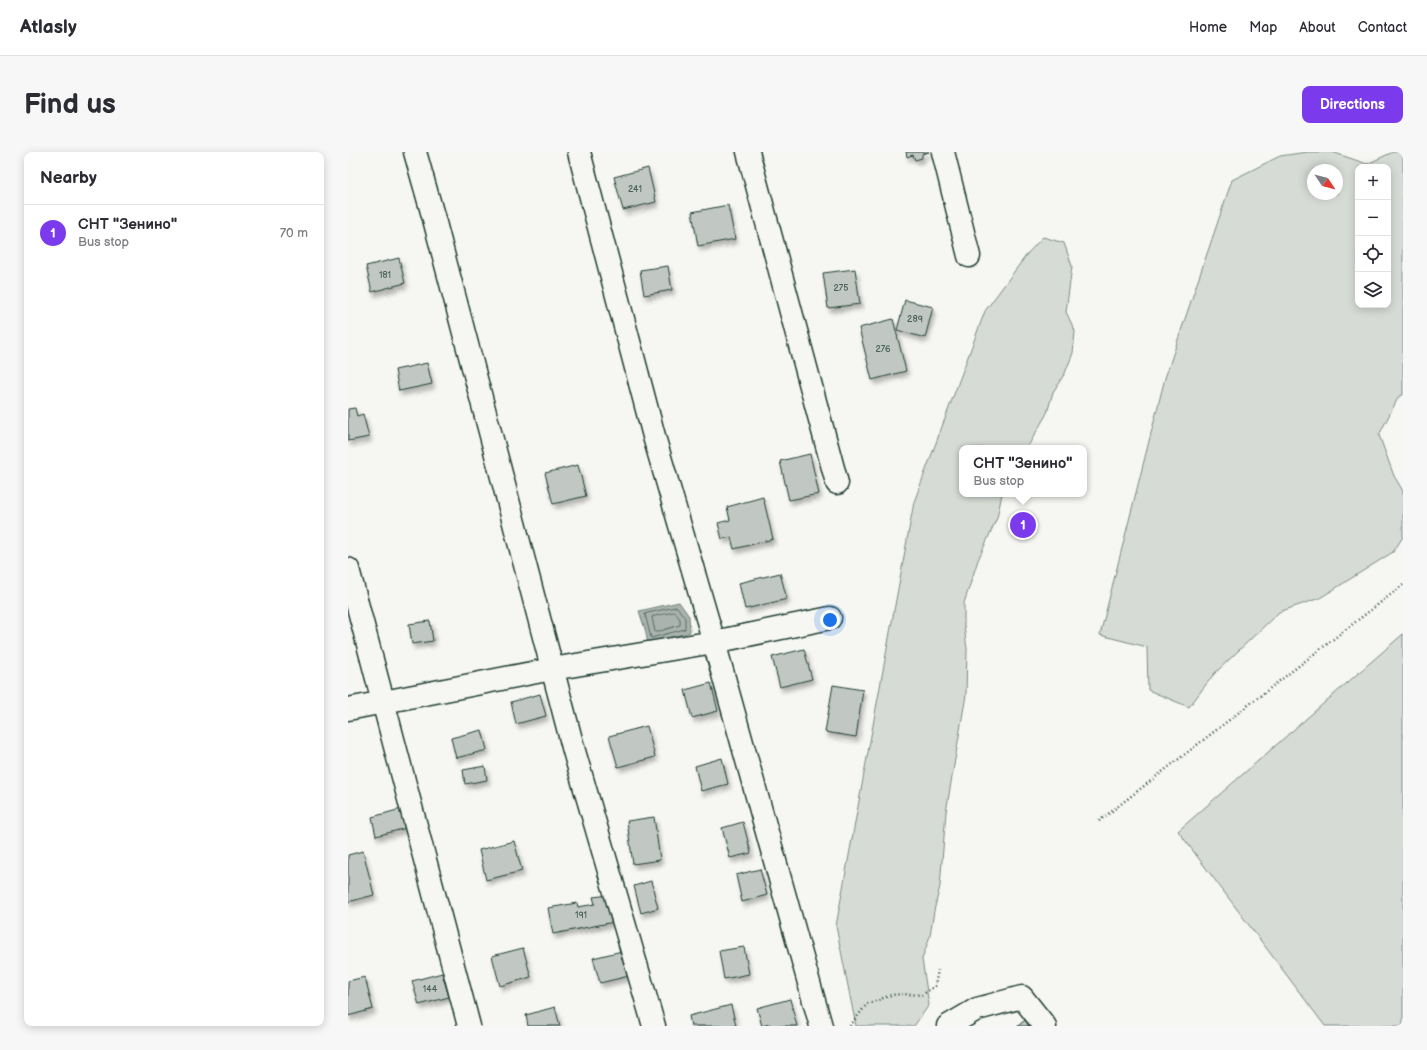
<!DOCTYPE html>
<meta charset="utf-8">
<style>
:root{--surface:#fff;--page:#f7f7f7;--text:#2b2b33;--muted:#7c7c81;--line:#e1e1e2;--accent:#7c3aed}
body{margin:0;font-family:"Balsamiq Sans",sans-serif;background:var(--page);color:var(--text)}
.controls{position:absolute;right:12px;top:12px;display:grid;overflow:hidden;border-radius:8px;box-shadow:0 2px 10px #0003}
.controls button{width:36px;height:36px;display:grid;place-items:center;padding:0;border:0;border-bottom:1px solid var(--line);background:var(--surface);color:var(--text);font:20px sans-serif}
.compass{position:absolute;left:959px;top:12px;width:36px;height:36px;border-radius:50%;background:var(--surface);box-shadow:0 2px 10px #0003;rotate:125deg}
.you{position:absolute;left:482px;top:468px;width:14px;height:14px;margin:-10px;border:3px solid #fff;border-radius:50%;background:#1a73e8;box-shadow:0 0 0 6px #1a73e833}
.badge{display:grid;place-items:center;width:26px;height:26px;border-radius:50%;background:var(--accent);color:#fff;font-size:13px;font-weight:700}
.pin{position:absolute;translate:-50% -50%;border:2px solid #fff;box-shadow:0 1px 4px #0006}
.popup{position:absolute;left:611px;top:293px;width:128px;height:52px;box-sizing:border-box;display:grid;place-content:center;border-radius:8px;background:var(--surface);filter:drop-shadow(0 1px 3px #0005);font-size:13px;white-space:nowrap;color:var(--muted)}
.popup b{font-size:15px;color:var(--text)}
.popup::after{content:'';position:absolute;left:50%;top:100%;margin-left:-8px;border:8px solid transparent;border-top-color:var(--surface)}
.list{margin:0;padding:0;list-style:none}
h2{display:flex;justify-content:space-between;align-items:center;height:52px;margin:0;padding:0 16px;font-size:17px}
h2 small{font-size:13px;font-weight:400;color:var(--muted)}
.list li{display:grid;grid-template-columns:26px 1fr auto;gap:12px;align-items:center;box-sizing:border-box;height:56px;padding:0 16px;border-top:1px solid var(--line)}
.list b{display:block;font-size:15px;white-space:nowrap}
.list p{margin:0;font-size:13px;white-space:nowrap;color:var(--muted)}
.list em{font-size:13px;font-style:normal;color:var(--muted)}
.icon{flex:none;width:22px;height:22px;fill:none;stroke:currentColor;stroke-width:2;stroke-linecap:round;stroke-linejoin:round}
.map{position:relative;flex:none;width:1055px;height:874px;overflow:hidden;border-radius:8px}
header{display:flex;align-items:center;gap:24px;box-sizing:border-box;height:56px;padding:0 20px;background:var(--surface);border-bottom:1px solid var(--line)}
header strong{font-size:19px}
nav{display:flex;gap:22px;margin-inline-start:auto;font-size:14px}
.intro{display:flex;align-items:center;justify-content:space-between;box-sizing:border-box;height:96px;padding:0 24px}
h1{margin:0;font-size:28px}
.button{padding:10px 18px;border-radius:8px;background:var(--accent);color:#fff;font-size:14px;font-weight:700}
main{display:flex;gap:24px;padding:0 24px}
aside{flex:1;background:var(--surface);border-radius:8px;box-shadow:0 2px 10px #0003}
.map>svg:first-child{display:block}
.green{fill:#d6dbd6;stroke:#7a8c85;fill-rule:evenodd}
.water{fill:#aab3ae;stroke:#72847d}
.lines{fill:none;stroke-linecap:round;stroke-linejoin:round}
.shore{stroke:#576c65;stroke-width:1}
.building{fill:#c1c8c3;stroke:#1f3d34;filter:url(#shadow)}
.minor-casing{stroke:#1f3d34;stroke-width:25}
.path{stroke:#1f3d34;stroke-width:2.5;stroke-dasharray:1 3;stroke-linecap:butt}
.minor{stroke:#f6f6f2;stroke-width:22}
.labels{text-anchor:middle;stroke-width:3;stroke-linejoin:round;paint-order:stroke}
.number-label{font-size:9px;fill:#486058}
</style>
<header>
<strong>Atlasly</strong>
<nav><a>Home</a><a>Map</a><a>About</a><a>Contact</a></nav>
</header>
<div class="intro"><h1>Find us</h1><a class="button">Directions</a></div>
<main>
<aside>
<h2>Nearby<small></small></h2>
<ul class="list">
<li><span class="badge">1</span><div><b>СНТ &quot;Зенино&quot;</b><p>Bus stop</p></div><em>70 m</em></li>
</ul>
</aside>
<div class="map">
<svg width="1055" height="874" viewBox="0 0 1055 874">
<defs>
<filter id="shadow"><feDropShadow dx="2.5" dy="4.5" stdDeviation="2" flood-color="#0004"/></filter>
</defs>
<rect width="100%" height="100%" fill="#f6f6f2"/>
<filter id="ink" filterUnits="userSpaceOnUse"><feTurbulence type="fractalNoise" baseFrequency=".025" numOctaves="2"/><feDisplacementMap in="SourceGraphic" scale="8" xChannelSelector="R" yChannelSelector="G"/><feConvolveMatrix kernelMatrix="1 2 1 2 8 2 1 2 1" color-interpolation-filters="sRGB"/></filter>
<g filter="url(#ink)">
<path class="green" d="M 959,0 L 984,0 L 1019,12 L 1045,0 L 1055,0 L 1055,243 L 1051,244 L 1031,283 L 1046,324 L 1055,339 L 1055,385 L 1045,400 L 972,446 L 931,460 L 866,522 L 841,555 L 800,538 L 799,495 L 752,483 L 817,226 L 884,28 L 932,4 ZM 1010,15 L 1040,15 L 1040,153 L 1010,153 ZM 965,18 L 989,18 L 989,42 L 965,42 Z
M 695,85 L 716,91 L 724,114 L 718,160 L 727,179 L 725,201 L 717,221 L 705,240 L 699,261 L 679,296 L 614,296 L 614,342 L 654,342 L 649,366 L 630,408 L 616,451 L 616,474 L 619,497 L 618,543 L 598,660 L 592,734 L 586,759 L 582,784 L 574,807 L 581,853 L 566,874 L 508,874 L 488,774 L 566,350 L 637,159 L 680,101 Z
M 1055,482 L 1055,874 L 977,874 L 830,679 Z"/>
<path class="water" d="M 331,450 L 341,464 L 342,480 L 300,492 L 297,477 L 291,459 Z"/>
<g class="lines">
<path class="shore" d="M 329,455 L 337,466 L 337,477 L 303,486 L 297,462 Z
M 327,460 L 332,467 L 332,473 L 309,480 L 307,480 L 304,465 Z"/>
</g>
<path class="building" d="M 558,0 L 581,0 L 574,2 L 574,6 L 567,8 L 565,3 L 559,5 Z
M 300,16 L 308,50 L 275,58 L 266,25 Z
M 380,53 L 387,87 L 350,94 L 344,60 Z
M 51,106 L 57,131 L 24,140 L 18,114 Z
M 320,114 L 324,138 L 296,143 L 292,118 Z
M 507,117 L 512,152 L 480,156 L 475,121 Z
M 557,148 L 585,155 L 577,186 L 549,178 Z
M 545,167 L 558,219 L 524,228 L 511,176 Z
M 79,211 L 84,232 L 51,239 L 47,218 Z
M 7,256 L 9,264 L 15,262 L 21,285 L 0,289 L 0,257 Z
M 462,302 L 471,342 L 441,348 L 432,309 Z
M 230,313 L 238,344 L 205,352 L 197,321 Z
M 415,345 L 425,387 L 386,397 L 383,385 L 374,387 L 370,371 L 382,368 L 379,355 Z
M 432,421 L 439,447 L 397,457 L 391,431 Z
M 82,469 L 85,489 L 64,492 L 61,472 Z
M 456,497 L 464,527 L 432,535 L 424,505 Z
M 363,531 L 370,559 L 344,566 L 337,538 Z
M 485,533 L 515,538 L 508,585 L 477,580 Z
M 192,542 L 198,564 L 168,572 L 163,550 Z
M 299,574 L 307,605 L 270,615 L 261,584 Z
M 134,578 L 139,598 L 108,606 L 103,586 Z
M 374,606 L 380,632 L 353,639 L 347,614 Z
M 137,614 L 139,628 L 117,632 L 115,618 Z
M 53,657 L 58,676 L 28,684 L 24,665 Z
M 306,665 L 312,708 L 285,712 L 279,669 Z
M 395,670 L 403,701 L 382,706 L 374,676 Z
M 166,689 L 174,719 L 138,728 L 131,698 Z
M 15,699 L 26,743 L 0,750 L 0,703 Z
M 412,717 L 419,743 L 394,750 L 388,723 Z
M 303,729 L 310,756 L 293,761 L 286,734 Z
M 261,743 L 266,770 L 205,782 L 200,756 L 229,751 L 230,755 L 247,752 L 245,745 Z
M 396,795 L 401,822 L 376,827 L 371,799 Z
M 175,796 L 183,825 L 152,834 L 144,804 Z
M 274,799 L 281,824 L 252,831 L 245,806 Z
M 94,821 L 101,845 L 71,853 L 64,829 Z
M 17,825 L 25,857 L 0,864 L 0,829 Z
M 442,847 L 449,874 L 423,874 L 422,872 L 414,874 L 409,856 Z
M 383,853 L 388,874 L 343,874 L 341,864 Z
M 207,855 L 212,874 L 180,874 L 178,863 Z
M 677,868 L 681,874 L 670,874 Z"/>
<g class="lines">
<defs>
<path id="minor" d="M 67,0 L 86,67 L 226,599 L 306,874
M 231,0 L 307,288 L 366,490 L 473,874
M 400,0 L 489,331
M 595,0 L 621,104
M 0,417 L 121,874
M 0,557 L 204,517 L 366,490 L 482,466
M 600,874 L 629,857 L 674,845 L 697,874"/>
</defs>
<use href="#minor" class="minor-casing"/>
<path class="path" d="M 751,669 L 1055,433
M 502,874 L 519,852 L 543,843 L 555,842 L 574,843 L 587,834 L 590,818"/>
<use href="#minor" class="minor"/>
</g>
</g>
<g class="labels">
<g class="number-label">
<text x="287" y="40">241</text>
<text x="37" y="126">181</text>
<text x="493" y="139">275</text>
<text x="567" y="170">289</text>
<text x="535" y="200">276</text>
<text x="233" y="766">191</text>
<text x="82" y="840">144</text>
</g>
</g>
</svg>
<div class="controls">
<button>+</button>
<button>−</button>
<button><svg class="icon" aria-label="locate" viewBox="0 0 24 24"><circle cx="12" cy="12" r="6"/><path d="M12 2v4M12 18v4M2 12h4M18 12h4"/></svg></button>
<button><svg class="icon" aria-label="layers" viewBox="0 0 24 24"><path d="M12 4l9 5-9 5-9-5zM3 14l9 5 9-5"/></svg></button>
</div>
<svg class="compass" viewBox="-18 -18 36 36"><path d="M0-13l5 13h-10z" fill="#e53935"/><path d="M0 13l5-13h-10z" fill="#7c7c81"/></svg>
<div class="you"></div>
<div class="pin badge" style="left:675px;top:373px">1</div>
<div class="popup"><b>СНТ &quot;Зенино&quot;</b>Bus stop</div>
</div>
</main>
